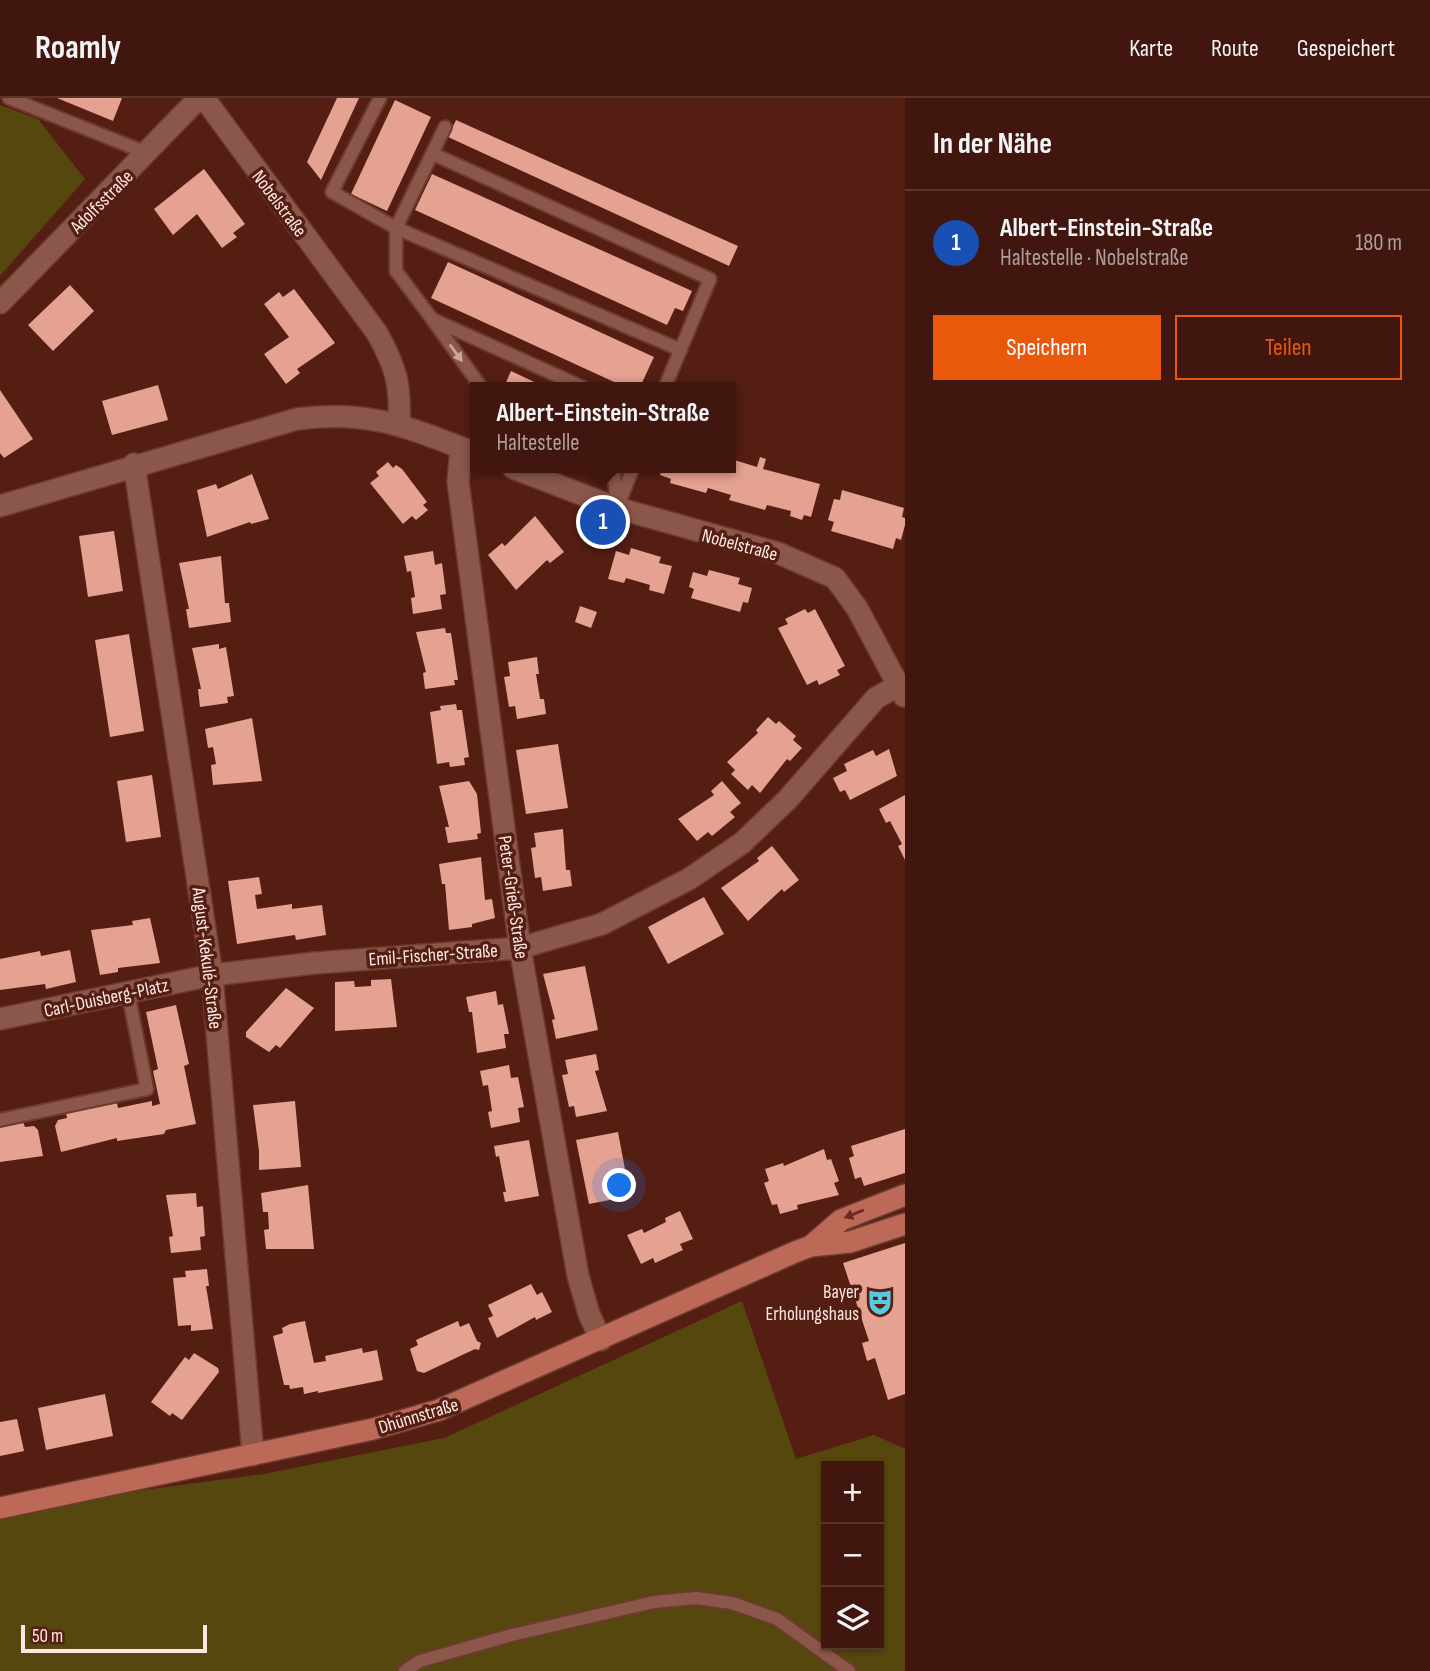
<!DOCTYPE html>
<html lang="de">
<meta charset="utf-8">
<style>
:root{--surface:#40160e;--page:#4b231c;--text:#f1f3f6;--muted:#ae9f9e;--line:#59352e;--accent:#ea580c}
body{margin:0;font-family:"Sofia Sans Condensed",sans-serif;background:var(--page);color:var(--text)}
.controls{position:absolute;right:21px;bottom:21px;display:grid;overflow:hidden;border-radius:0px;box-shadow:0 2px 5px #0004}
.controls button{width:63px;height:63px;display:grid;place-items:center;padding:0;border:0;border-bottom:2px solid var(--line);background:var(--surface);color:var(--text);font:35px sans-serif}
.scale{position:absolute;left:21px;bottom:18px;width:186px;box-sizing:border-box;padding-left:7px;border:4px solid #fde7e2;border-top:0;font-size:19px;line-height:24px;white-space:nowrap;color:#fde7e2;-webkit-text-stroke:5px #551e13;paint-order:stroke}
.you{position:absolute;left:620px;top:1088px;width:24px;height:24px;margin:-18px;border:5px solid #fff;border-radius:50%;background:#1a73e8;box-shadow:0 0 0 10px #1a73e833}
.badge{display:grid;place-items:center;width:46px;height:46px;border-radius:50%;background:var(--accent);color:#fff;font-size:23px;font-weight:700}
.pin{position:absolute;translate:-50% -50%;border:4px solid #fff;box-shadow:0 2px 7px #0006}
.popup{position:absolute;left:470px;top:284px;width:266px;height:91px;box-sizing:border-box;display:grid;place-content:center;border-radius:0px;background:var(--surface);filter:drop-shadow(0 2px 5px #0005);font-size:23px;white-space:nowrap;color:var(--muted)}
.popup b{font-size:26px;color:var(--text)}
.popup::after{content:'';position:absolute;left:50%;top:100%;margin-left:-14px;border:14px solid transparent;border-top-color:var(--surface)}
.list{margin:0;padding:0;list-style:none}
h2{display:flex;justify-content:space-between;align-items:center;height:91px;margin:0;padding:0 28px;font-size:30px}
h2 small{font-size:23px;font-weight:400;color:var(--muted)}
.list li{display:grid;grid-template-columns:46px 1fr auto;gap:21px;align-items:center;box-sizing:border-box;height:105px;padding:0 28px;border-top:2px solid var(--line)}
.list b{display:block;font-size:26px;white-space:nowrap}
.list p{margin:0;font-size:23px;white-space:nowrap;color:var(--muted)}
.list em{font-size:23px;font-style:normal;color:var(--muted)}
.actions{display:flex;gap:14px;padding:21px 28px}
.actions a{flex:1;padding:16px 0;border:2px solid var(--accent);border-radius:0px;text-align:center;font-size:24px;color:var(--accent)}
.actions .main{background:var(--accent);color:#fff}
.icon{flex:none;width:38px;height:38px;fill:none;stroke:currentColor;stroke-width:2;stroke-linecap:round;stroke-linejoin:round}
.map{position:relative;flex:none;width:905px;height:1573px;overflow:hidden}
header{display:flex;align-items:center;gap:42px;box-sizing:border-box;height:98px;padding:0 35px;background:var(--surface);border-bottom:2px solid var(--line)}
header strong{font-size:33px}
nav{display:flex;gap:38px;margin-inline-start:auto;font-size:24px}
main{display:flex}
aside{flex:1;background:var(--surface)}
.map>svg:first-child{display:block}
.green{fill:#56470e;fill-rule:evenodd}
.building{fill:#e5a191}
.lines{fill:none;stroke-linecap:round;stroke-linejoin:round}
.lane-casing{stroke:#6d3a30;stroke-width:16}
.street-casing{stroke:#6d3a30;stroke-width:24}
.secondary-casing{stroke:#6d3a30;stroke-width:24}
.lane{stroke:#8b574b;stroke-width:12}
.street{stroke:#8b574b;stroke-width:21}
.secondary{stroke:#bc6957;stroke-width:21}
.oneway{fill:#caa69e}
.oneway2{fill:#6a2d21}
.labels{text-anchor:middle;stroke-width:7;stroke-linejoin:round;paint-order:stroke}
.street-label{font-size:19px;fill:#fde7e2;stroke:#551e13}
.poi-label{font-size:19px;fill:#fde7e2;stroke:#551e13;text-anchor:end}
</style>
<header>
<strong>Roamly</strong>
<nav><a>Karte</a><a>Route</a><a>Gespeichert</a></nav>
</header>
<main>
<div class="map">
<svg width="905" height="1573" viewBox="0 0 905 1573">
<rect width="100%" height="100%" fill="#551e13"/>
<path class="green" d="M 0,7 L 38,21 L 85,81 L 0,178 Z
M 742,1203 L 796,1361 L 874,1337 L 905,1351 L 905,1573 L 0,1573 L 0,1411 L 264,1376 L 444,1340 ZM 826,1368 L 879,1368 L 879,1547 L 826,1547 Z"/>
<path class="building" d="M 57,0 L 122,0 L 113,23 Z
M 337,0 L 359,0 L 321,82 L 307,64 Z
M 395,2 L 431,19 L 387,113 L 351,96 Z
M 456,22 L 738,148 L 729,168 L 448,39 Z
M 204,71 L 245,126 L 233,135 L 237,139 L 222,150 L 197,116 L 173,137 L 154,111 Z
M 432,76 L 692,193 L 683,213 L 675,210 L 667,227 L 415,112 Z
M 448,164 L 654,259 L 640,289 L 625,289 L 431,200 Z
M 70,187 L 94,213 L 53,253 L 28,227 Z
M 294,191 L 335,245 L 297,271 L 300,275 L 286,286 L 264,256 L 289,239 L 264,206 L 279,194 L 283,199 Z
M 511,273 L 545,289 L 504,289 Z
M 158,287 L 168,322 L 112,337 L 102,303 Z
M 0,292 L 33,341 L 4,360 L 0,355 Z
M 760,359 L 766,361 L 763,371 L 820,386 L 811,419 L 804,417 L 802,422 L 790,418 L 791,413 L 767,407 L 765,412 L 729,402 L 731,397 L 708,390 L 706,395 L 670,385 L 671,381 L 660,377 L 662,370 L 731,370 L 731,361 L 757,369 Z
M 388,364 L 393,370 L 396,367 L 402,371 L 427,404 L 423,407 L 428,412 L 416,422 L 412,418 L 403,426 L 370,385 L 379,378 L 376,374 Z
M 252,376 L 269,421 L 251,426 L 250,424 L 207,439 L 197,392 L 216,386 L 218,391 Z
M 842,392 L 904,410 L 902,419 L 905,420 L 905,427 L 901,442 L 896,440 L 893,451 L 831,433 L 834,424 L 828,422 L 834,401 L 840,402 Z
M 535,418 L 564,454 L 550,465 L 547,462 L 516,492 L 488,457 L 502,445 L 505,448 Z
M 114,433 L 123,493 L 88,499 L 79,438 Z
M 631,450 L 661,459 L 659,465 L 672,468 L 664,496 L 649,492 L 650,487 L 626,480 L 624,485 L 608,481 L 616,453 L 629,457 Z
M 433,453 L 435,467 L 442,465 L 446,496 L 440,497 L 442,511 L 413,516 L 411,500 L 415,499 L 411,473 L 407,474 L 404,458 Z
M 221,458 L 225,505 L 229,505 L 231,524 L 189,530 L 186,511 L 189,511 L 179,465 Z
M 709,472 L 740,480 L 738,486 L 752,490 L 748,505 L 743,504 L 740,514 L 691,500 L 694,491 L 689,489 L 693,474 L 707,478 Z
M 580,508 L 597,514 L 591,530 L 575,524 Z
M 805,511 L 808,515 L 815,511 L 845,568 L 837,572 L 840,577 L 819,587 L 817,582 L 807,587 L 778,530 L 788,526 L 785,521 Z
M 445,530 L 446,535 L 451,535 L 458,582 L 454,582 L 455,587 L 425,591 L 423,575 L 426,574 L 416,534 Z
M 129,536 L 144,633 L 110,639 L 95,542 Z
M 219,546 L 219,551 L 226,549 L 234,598 L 227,599 L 228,605 L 200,609 L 198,591 L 201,591 L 192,550 Z
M 537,559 L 539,576 L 536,576 L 540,601 L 544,601 L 546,616 L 517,621 L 515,608 L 509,609 L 504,579 L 510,578 L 508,564 Z
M 456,606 L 457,612 L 462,612 L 469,659 L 464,660 L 465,667 L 450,669 L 449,664 L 437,666 L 430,614 L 441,612 L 440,608 Z
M 768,619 L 776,626 L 779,623 L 796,638 L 793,642 L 802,650 L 790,663 L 787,661 L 760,695 L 752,687 L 748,692 L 731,676 L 735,672 L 727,664 L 758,635 L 756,632 Z
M 252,620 L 262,683 L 213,687 L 211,667 L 216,666 L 213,649 L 208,650 L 205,631 Z
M 558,646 L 568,710 L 526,716 L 516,652 Z
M 889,651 L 897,678 L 850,702 L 845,692 L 840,694 L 833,680 L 847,673 L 844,666 L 873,652 L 876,658 Z
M 152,677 L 161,739 L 126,744 L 117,683 Z
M 469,683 L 477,696 L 481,735 L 477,736 L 478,741 L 448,745 L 445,729 L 449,729 L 439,688 Z
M 722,683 L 741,705 L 730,714 L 735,719 L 712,738 L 708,734 L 697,743 L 678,721 L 714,697 L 711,693 Z
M 905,697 L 905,762 L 898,748 L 902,746 L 890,723 L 886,725 L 879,711 Z
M 563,731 L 566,772 L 570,772 L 572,788 L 543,793 L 541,779 L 535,780 L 531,750 L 536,749 L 534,735 Z
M 772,748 L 799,782 L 784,794 L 782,791 L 748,823 L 721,790 L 759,763 L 757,760 Z
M 481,759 L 485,802 L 492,801 L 495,820 L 472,826 L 472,829 L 449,832 L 445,786 L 442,786 L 439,766 Z
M 259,779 L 262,796 L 255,797 L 257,811 L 292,806 L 292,811 L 322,807 L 326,837 L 296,842 L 295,837 L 237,846 L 228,783 Z
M 704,799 L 724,836 L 668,866 L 648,829 Z
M 150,820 L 160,865 L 118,870 L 118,874 L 100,877 L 91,832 L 133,827 L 132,823 Z
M 70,852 L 76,884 L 46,891 L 45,886 L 0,892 L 0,861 L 40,853 L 41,858 Z
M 585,868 L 598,932 L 556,941 L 552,922 L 555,921 L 543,876 Z
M 391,881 L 397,929 L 335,933 L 335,884 L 354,883 L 355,889 L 371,888 L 371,882 Z
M 286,890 L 314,910 L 280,950 L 276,947 L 269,954 L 246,939 L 246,934 Z
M 496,893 L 498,907 L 503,906 L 509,936 L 504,936 L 506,950 L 477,955 L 472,914 L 469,914 L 466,899 Z
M 176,907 L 189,966 L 184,968 L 196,1026 L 166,1032 L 164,1036 L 117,1043 L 117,1040 L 61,1054 L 55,1028 L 58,1022 L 67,1020 L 66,1015 L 117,1005 L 118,1010 L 152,1003 L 152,1008 L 160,1006 L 153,973 L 158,971 L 146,914 Z
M 596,956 L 599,972 L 595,973 L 607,1013 L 576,1019 L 574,1008 L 569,1009 L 562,977 L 568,976 L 565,962 Z
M 509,967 L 511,980 L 518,979 L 524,1009 L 518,1010 L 520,1024 L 491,1030 L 488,1014 L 492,1013 L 488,987 L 483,988 L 480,973 Z
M 295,1003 L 301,1069 L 259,1072 L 259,1053 L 253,1007 Z
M 23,1024 L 25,1029 L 34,1028 L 38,1032 L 43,1058 L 0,1064 L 0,1029 Z
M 905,1031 L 905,1075 L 864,1088 L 861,1079 L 855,1081 L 849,1060 L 854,1058 L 851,1048 Z
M 618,1034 L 630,1098 L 589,1106 L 576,1042 Z
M 529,1042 L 539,1098 L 505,1104 L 503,1094 L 506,1094 L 499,1058 L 496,1059 L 494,1048 Z
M 824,1051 L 827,1062 L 831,1061 L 839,1083 L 834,1085 L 839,1097 L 797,1107 L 798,1111 L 780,1116 L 777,1106 L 772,1107 L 764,1085 L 769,1083 L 765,1071 L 783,1065 L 784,1068 Z
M 308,1087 L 314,1151 L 266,1151 L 264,1132 L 269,1131 L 268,1114 L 263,1114 L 261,1095 Z
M 196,1095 L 197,1109 L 203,1108 L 205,1138 L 200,1139 L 201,1152 L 171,1155 L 169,1139 L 173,1138 L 166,1097 Z
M 680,1113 L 693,1141 L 680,1146 L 683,1152 L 655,1165 L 653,1160 L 641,1166 L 627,1137 L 642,1131 L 644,1135 L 666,1124 L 665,1120 Z
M 905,1145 L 905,1296 L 888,1302 L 875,1260 L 867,1263 L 862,1245 L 869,1243 L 843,1165 Z
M 207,1171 L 209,1188 L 206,1188 L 213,1231 L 191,1233 L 191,1227 L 178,1228 L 173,1180 L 186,1179 L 185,1173 Z
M 531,1186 L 537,1197 L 542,1194 L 552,1214 L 536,1222 L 535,1219 L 497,1240 L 488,1220 L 493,1218 L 488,1207 Z
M 305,1223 L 314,1265 L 326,1263 L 325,1258 L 362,1250 L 363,1255 L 377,1252 L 383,1282 L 318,1295 L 318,1293 L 304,1296 L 303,1289 L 290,1291 L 289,1287 L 284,1287 L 273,1238 L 283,1235 L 282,1230 L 290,1226 Z
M 458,1223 L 460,1229 L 469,1225 L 477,1243 L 481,1245 L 479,1252 L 475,1251 L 424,1275 L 417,1273 L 410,1251 L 418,1247 L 416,1242 Z
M 194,1255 L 218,1270 L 219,1274 L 182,1322 L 172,1315 L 170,1318 L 151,1304 L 185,1259 L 189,1262 Z
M 105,1296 L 113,1338 L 46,1352 L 38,1310 Z
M 17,1321 L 24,1353 L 0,1358 L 0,1324 Z"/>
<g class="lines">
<defs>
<path id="lane" d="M 9,0 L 147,55
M 380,0 L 332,94 L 396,130 L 445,29
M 433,56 L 710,181 L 665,289
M 432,221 L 481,289
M 582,289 L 432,221 L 396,173 L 396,130 L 681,252
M 613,370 L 617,406
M 617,410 L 633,370
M 0,1022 L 147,991 L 128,894
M 405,1573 L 420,1563 L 512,1537 L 654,1504 L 696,1500 L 732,1505 L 777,1521 L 849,1573"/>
<path id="street" d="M 204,0 L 377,235 C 396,269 401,287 399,326
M 0,205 L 199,0
M 461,350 L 458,384 L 520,850 L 578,1178 L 589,1216 L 601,1242
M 134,366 L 212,877 L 253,1357
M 513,370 L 617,410 L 778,455 L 835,480 L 857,510 L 904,598
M 0,408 L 297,321 C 368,311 410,330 475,355
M 0,921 L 212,877 L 315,865 L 520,850 L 602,826 L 689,781 L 742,745 L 788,701 L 876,600 L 899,587"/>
<path id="secondary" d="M 811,1148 L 841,1122 L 905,1097
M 0,1410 L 373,1331 L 439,1312 L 795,1154 L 811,1148 L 850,1144 L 905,1126"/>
</defs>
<use href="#lane" class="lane-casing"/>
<use href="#street" class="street-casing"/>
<use href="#secondary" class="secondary-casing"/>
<use href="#lane" class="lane"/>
<use href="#street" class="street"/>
<use href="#secondary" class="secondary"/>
</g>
<defs><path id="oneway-solid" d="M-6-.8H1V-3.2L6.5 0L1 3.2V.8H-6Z" transform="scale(1.75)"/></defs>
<use class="oneway" href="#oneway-solid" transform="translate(456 255) rotate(54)"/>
<use class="oneway2" href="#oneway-solid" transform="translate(854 1116) rotate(158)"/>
<defs>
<symbol id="theatre-bare" viewBox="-9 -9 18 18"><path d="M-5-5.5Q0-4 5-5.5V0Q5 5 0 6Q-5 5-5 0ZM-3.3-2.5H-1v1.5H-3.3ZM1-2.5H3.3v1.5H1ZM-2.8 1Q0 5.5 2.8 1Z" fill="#56c9e1" stroke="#551e13" stroke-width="2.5" paint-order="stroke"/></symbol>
</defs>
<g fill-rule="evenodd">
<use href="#theatre-bare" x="861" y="1185" width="38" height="38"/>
</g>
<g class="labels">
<g class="street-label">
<text transform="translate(101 103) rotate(-45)" y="7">Adolfsstraße</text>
<text transform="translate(280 105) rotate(53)" y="7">Nobelstraße</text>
<text transform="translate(740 446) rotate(15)" y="7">Nobelstraße</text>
<text transform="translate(514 799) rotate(82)" y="7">Peter-Grieß-Straße</text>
<text transform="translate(433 856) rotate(-4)" y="7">Emil-Fischer-Straße</text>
<text transform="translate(208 860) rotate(83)" y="7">August-Kekulé-Straße</text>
<text transform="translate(106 899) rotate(-12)" y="7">Carl-Duisberg-Platz</text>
<text transform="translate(418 1317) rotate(-17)" y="7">Dhünnstraße</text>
</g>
<g class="poi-label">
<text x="859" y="1200">Bayer<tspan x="859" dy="22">Erholungshaus</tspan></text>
</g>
</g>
</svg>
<div class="controls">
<button>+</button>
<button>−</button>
<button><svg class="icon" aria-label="layers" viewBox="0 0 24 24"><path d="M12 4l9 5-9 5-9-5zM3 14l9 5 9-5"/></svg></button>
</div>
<div class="scale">50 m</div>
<div class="you"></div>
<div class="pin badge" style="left:603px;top:424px;background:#1a4fb4">1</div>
<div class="popup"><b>Albert-Einstein-Straße</b>Haltestelle</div>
</div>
<aside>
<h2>In der Nähe<small></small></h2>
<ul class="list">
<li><span class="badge" style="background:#1a4fb4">1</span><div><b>Albert-Einstein-Straße</b><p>Haltestelle · Nobelstraße</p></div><em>180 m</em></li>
</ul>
<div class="actions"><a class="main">Speichern</a><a>Teilen</a></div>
</aside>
</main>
